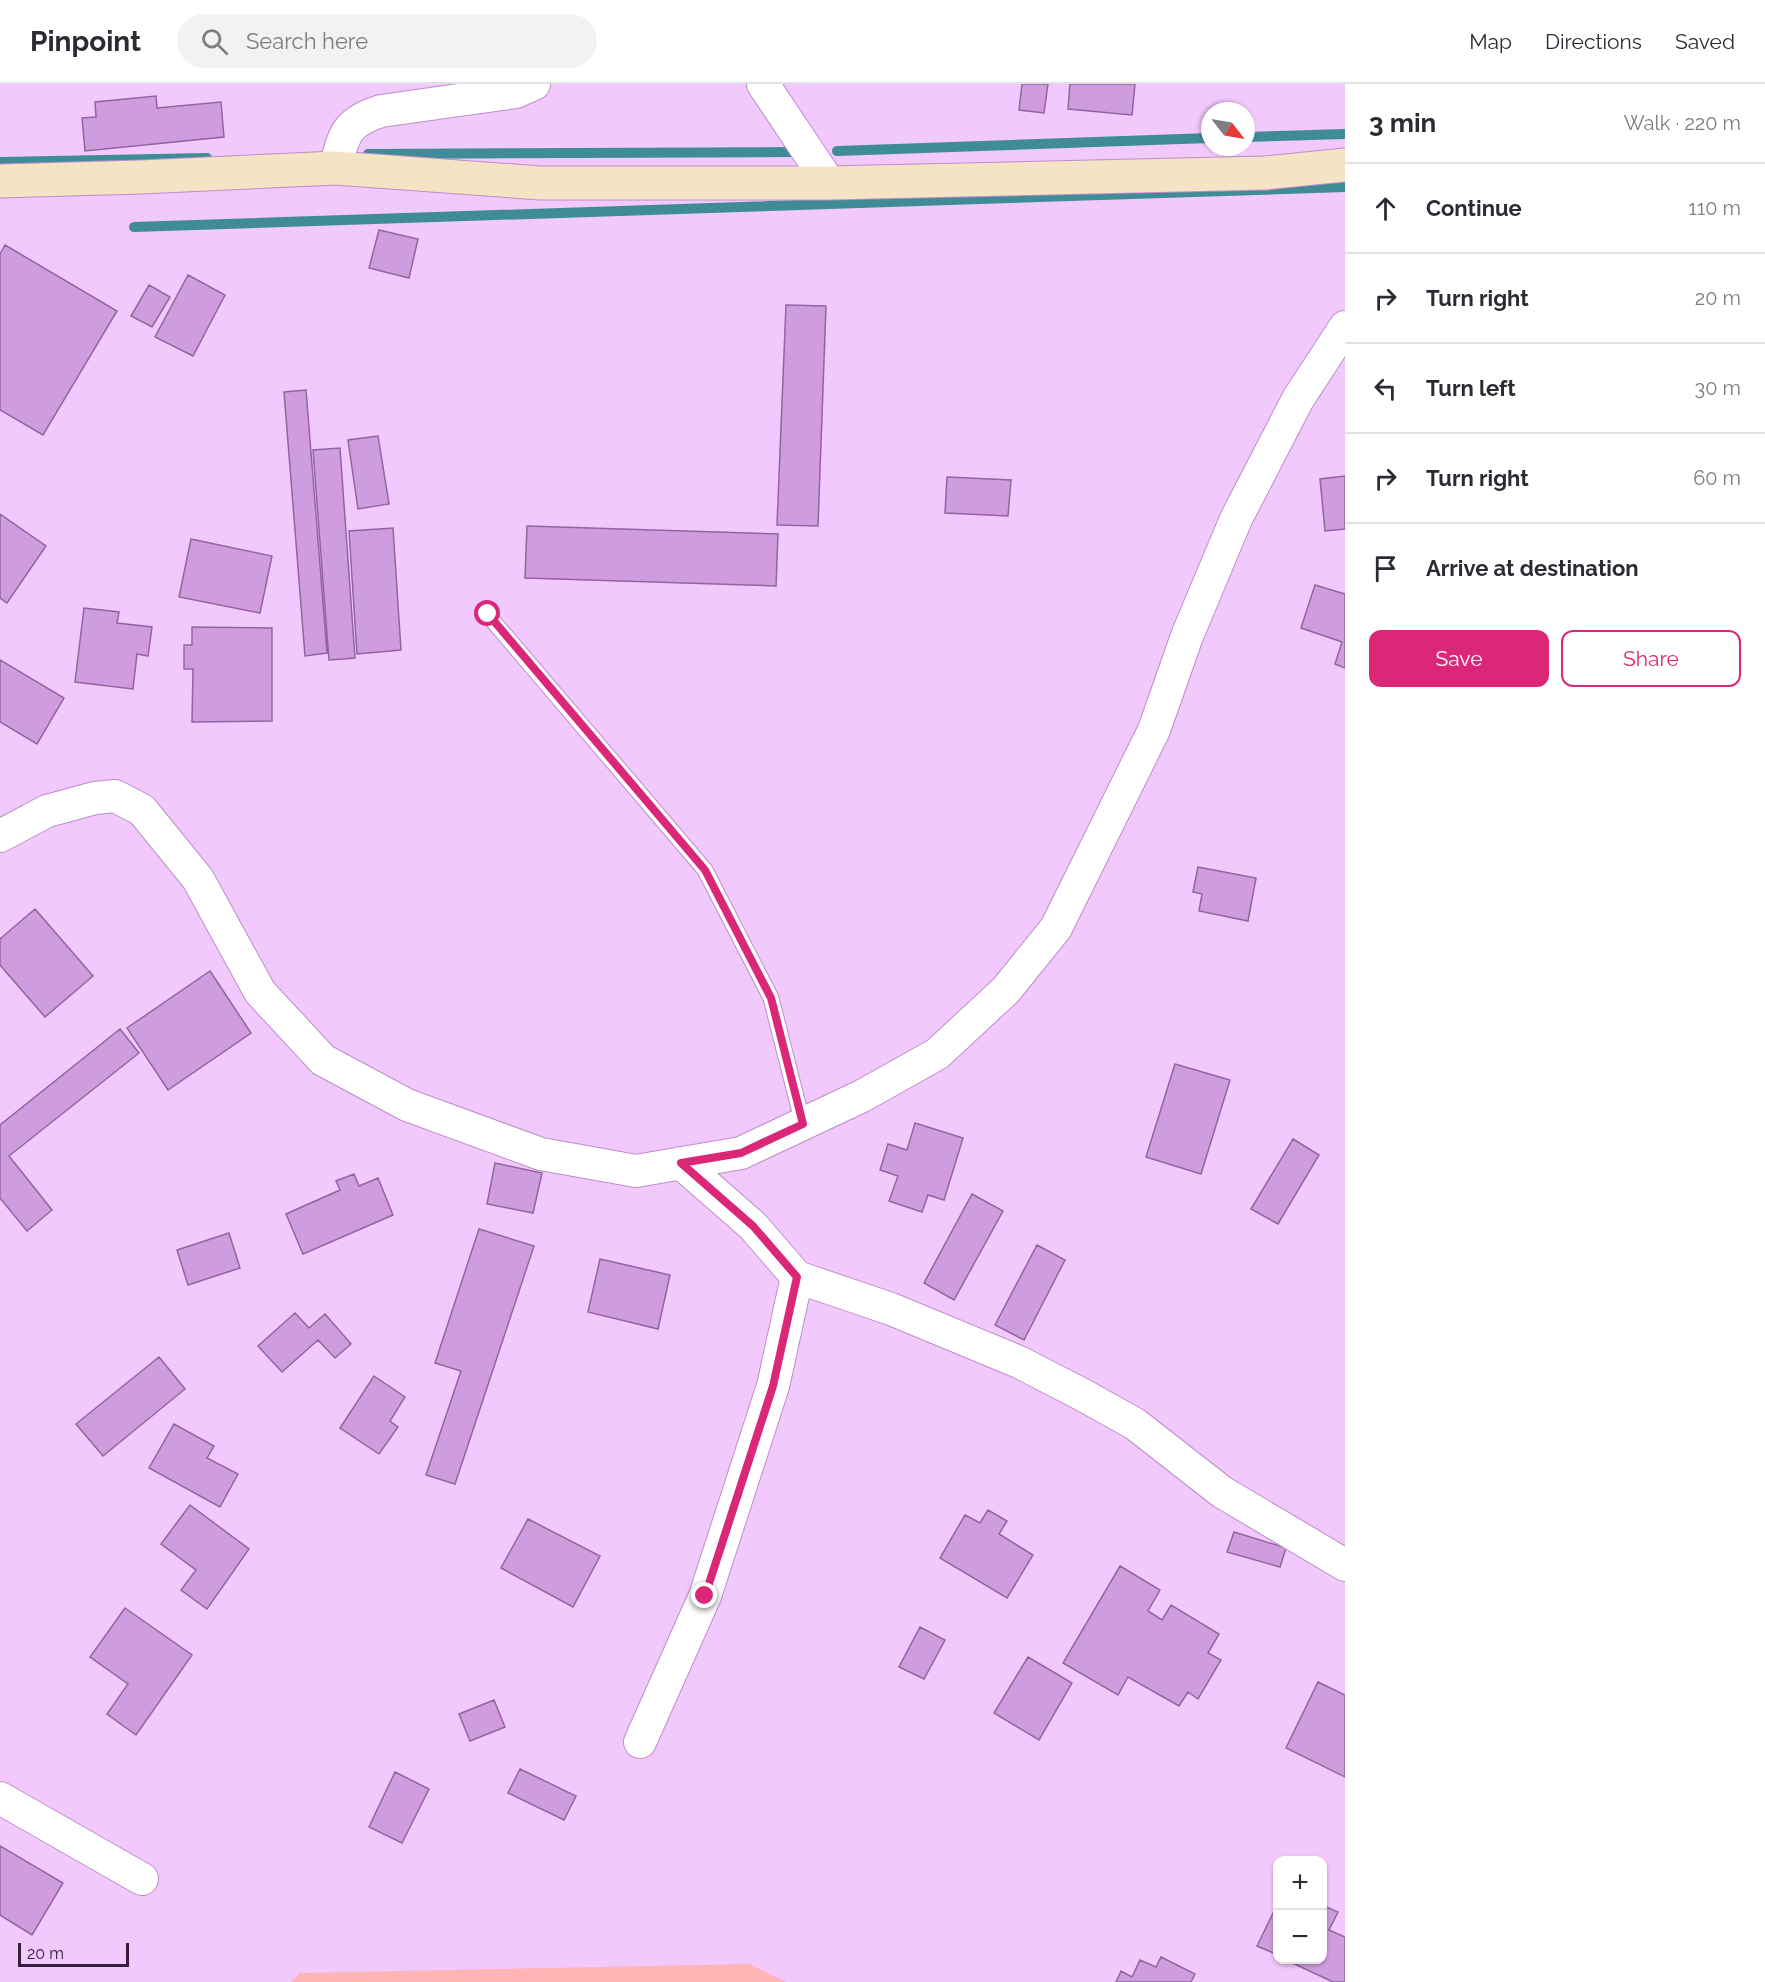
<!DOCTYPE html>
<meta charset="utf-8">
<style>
:root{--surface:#fff;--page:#f2f2f3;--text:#2b2b33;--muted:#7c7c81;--line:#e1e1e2;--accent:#db2777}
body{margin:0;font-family:Raleway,sans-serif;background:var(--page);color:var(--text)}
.controls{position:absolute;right:18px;bottom:18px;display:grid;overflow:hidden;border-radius:12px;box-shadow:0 2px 4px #0004}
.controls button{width:54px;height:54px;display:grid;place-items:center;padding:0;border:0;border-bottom:2px solid var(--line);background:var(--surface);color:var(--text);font:30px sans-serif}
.compass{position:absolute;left:1201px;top:18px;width:54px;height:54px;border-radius:50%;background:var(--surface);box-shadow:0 2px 4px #0004;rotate:121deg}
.scale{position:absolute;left:18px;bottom:15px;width:111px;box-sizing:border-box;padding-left:6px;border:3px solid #332038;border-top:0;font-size:16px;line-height:21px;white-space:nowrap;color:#332038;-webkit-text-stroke:4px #f2c9fd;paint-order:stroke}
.stop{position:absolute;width:18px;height:18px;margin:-14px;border:4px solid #db2777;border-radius:50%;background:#fff}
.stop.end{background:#db2777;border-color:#fff;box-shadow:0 2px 6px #0008}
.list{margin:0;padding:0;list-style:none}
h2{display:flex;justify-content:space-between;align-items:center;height:78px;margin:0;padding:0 24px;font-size:26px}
h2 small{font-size:20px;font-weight:400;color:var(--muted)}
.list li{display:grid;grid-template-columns:39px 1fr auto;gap:18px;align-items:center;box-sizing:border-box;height:90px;padding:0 24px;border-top:2px solid var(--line)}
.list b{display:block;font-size:22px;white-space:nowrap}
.list em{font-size:20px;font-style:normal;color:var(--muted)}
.actions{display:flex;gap:12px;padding:18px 24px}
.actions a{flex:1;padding:14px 0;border:2px solid var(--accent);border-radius:12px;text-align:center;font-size:21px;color:var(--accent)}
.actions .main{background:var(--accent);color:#fff}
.icon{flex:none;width:33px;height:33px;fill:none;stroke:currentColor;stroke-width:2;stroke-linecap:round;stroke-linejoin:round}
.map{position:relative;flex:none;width:1345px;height:1898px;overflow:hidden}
header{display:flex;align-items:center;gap:36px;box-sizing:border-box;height:84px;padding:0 30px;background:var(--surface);border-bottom:2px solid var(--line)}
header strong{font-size:28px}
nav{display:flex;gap:33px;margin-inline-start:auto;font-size:21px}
.search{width:420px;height:54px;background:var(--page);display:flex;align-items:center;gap:15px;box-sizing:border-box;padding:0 21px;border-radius:33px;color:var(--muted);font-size:22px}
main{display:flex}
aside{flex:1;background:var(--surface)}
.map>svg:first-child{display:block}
.green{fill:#ffb4b5}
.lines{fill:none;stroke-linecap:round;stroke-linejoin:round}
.stream{stroke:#3f8c96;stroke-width:10}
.building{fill:#cf9ddd;stroke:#9364a0;stroke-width:1.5}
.service-casing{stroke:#bd8dcb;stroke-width:17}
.minor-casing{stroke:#bd8dcb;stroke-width:34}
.secondary-casing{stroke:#bd8dcb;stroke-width:35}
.service{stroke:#fff;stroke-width:15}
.minor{stroke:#fff;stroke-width:32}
.secondary{stroke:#f4e3c5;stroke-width:33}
.route{stroke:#db2777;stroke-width:8}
</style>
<header>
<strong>Pinpoint</strong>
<div class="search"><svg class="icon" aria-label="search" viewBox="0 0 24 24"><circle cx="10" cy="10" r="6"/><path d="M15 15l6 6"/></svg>Search here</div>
<nav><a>Map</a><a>Directions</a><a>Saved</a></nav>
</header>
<main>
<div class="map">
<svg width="1345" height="1898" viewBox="0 0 1345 1898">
<rect width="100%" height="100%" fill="#f2c9fd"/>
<path class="green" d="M 749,1880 L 786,1898 L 291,1898 L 300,1889 Z"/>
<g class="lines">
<path class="stream" d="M 1246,53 L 1345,50
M 837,67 L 1210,54
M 368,70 L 795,68
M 0,78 L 207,74
M 134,143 L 1345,103"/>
</g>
<path class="building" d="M 1022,0 L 1048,0 L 1044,29 L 1019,26 Z
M 1070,0 L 1135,0 L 1132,31 L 1068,25 Z
M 156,12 L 157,24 L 221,18 L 224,53 L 85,67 L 82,34 L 96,33 L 95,18 Z
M 379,146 L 418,155 L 409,194 L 369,184 Z
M 5,161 L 117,227 L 43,351 L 0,326 L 0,170 Z
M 188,191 L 225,211 L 193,272 L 155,253 Z
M 149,201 L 170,213 L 152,243 L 131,232 Z
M 786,221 L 826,222 L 818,442 L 777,441 Z
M 306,306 L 327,569 L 305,572 L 284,308 Z
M 378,352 L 389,420 L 358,425 L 348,356 Z
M 340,364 L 355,574 L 329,576 L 313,366 Z
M 1345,392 L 1345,445 L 1325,447 L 1320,395 Z
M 947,393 L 1011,396 L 1008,432 L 945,429 Z
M 0,430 L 46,462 L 7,519 L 0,514 Z
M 527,442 L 778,450 L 776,502 L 525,494 Z
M 393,444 L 401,566 L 357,570 L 349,447 Z
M 191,455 L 272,472 L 260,529 L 179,513 Z
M 1315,501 L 1345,510 L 1345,584 L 1335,580 L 1342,558 L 1301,544 Z
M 84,524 L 119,528 L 117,539 L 152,543 L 148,572 L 137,570 L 133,605 L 75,598 Z
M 192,543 L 272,544 L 272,637 L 192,638 L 193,585 L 184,585 L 184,561 L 192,561 Z
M 0,576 L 64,614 L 37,660 L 0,638 Z
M 1198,783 L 1256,794 L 1248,837 L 1199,827 L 1202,810 L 1193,808 Z
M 35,825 L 93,892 L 45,933 L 0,881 L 0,855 Z
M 210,887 L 251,949 L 168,1006 L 127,944 Z
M 120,945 L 139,969 L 9,1072 L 52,1126 L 27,1147 L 0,1114 L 0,1041 Z
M 1175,980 L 1230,996 L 1201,1090 L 1146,1073 Z
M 915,1039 L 963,1054 L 944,1116 L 928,1111 L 922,1128 L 889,1117 L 898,1092 L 880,1086 L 888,1060 L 907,1066 Z
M 1293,1055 L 1319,1071 L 1278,1140 L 1251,1125 Z
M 495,1079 L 542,1089 L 533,1129 L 487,1120 Z
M 354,1090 L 359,1102 L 378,1094 L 393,1131 L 303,1170 L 286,1130 L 340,1106 L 336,1097 Z
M 972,1110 L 1003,1127 L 954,1216 L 924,1199 Z
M 479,1145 L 534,1162 L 455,1400 L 426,1391 L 461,1287 L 435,1279 Z
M 229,1149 L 240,1184 L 188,1201 L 177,1166 Z
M 1037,1161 L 1065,1176 L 1024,1256 L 995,1241 Z
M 600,1175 L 670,1191 L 658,1245 L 588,1228 Z
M 295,1229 L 309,1244 L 325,1230 L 351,1260 L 335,1274 L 318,1256 L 282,1288 L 258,1262 Z
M 159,1273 L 185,1305 L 103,1372 L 76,1340 Z
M 374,1292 L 405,1313 L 390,1337 L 398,1343 L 379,1370 L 340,1344 Z
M 174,1340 L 214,1362 L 207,1374 L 238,1390 L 220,1423 L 149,1384 Z
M 190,1421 L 249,1465 L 207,1525 L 181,1506 L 196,1486 L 161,1460 Z
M 988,1426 L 1007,1437 L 999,1450 L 1033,1471 L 1007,1514 L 940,1474 L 965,1431 L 980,1439 Z
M 528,1435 L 600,1472 L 573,1523 L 501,1484 Z
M 1234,1448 L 1286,1464 L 1280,1483 L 1227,1468 Z
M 1120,1482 L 1160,1506 L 1148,1527 L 1162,1536 L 1171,1521 L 1219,1550 L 1208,1569 L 1221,1576 L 1198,1615 L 1188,1608 L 1179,1622 L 1128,1593 L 1118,1611 L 1063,1579 Z
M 125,1524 L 192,1571 L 136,1651 L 107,1630 L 128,1600 L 90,1573 Z
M 920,1543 L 945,1556 L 924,1595 L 899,1583 Z
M 1028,1573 L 1072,1599 L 1039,1656 L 994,1629 Z
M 1318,1598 L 1345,1611 L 1345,1693 L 1286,1664 Z
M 494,1616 L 505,1643 L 470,1657 L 459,1630 Z
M 520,1685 L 576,1712 L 564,1736 L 508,1709 Z
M 395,1688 L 429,1705 L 402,1759 L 369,1743 Z
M 0,1762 L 63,1799 L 32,1851 L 0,1831 Z
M 1278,1819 L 1278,1871 L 1257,1862 Z
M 1322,1821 L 1338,1828 L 1329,1846 L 1345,1853 L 1345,1898 L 1333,1898 L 1286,1876 L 1322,1876 Z
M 1161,1873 L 1195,1890 L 1191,1898 L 1116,1898 L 1121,1887 L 1132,1893 L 1140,1876 L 1156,1883 Z"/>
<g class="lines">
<defs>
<path id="service" d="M 487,530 L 705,786 L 771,914 L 803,1040"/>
<path id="minor" d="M 763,0 L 829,99
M 335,84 C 344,50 346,38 381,27 L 516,8 L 534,0
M 0,752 L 47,727 L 95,714 L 115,712 L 142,726 L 198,795 L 260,908 L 323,976 L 407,1021 L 541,1070 L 636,1087 L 741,1069 L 862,1012 L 937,970 L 1006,906 L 1056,844 L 1154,646 L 1187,552 L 1236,435 L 1298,315 L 1345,243
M 681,1079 L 753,1142 L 797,1193 L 891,1225 L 1019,1278 L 1083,1311 L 1135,1340 L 1222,1408 L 1345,1481
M 640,1658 L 705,1512 L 773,1302 L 797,1193
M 0,1714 L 142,1795"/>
<path id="secondary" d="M 0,97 L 141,93 L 335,84 L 540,99 L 829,99 L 1265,89 L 1345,81"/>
</defs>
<use href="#service" class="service-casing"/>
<use href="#minor" class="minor-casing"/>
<use href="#secondary" class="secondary-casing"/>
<use href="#service" class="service"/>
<use href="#minor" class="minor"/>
<use href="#secondary" class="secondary"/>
</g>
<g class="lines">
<path class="route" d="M 488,530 L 705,786 L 771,914 L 803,1040 L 741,1069 L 681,1079 L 753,1142 L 797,1193 L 773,1302 L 705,1512"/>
</g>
</svg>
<div class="controls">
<button>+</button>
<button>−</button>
</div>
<svg class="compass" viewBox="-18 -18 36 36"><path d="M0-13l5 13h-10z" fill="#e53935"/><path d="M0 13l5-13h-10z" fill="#7c7c81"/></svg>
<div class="scale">20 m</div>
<div class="stop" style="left:488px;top:530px"></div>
<div class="stop end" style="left:705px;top:1512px"></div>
</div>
<aside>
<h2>3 min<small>Walk · 220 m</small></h2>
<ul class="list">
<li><svg class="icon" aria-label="ahead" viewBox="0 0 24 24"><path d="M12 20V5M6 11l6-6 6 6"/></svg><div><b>Continue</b></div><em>110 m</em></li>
<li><svg class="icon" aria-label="right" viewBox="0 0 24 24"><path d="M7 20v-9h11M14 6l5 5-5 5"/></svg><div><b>Turn right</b></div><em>20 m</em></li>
<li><svg class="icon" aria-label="left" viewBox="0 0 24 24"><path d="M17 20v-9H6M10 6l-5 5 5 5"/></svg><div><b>Turn left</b></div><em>30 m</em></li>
<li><svg class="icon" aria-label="right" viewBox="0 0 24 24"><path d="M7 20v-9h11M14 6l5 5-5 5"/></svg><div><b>Turn right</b></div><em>60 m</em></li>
<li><svg class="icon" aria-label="arrive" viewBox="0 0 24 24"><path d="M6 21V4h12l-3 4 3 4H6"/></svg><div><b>Arrive at destination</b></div></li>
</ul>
<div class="actions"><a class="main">Save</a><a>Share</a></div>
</aside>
</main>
